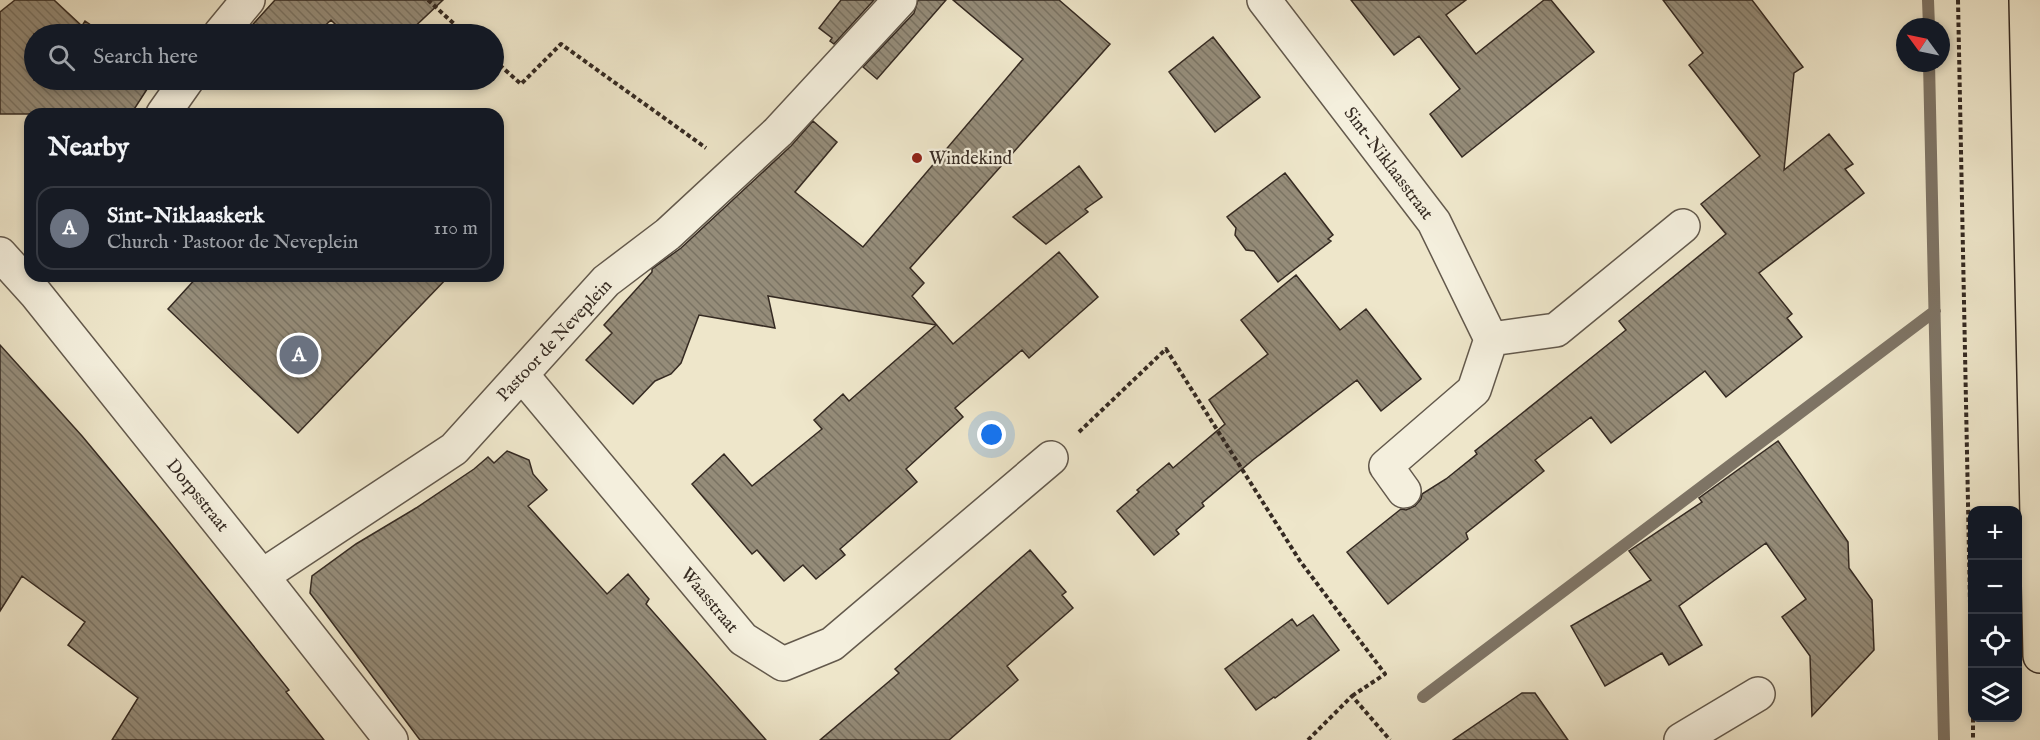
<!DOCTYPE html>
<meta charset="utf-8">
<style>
:root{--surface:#171b24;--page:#20242c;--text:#f1f3f6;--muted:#9ea1a6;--line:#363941;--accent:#c59692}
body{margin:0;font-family:"IM FELL English",serif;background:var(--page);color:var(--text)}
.controls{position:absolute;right:18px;bottom:18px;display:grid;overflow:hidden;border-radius:12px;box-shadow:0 3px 9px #0003}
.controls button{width:54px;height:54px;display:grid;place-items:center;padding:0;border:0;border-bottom:2px solid var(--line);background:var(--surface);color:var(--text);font:30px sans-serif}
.compass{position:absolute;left:1896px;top:18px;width:54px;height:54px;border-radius:50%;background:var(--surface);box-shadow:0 3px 9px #0003;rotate:303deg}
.you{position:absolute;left:992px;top:435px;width:21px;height:21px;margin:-15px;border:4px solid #fff;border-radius:50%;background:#1a73e8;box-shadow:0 0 0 9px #1a73e833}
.badge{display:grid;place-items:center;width:39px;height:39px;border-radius:50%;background:var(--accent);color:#fff;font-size:20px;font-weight:700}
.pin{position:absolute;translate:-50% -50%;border:3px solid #fff;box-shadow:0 2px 6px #0006}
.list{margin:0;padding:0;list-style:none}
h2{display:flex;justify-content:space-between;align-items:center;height:78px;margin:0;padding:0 24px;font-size:26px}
h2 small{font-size:20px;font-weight:400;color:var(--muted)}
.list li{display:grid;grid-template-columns:39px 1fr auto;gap:18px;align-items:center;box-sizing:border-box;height:84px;margin:0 12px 12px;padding:0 12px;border:2px solid var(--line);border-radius:18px}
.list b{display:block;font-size:22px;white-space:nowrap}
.list p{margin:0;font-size:20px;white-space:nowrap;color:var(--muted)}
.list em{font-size:20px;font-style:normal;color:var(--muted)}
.icon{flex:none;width:33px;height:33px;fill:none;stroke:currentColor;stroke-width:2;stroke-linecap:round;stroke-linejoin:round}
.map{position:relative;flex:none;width:2040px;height:740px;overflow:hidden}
.search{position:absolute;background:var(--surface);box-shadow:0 3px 9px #0003;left:24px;top:24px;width:480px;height:66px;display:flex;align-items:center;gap:15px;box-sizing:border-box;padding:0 21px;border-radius:33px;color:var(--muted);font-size:22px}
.panel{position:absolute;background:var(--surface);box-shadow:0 3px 9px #0003;left:24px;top:108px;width:480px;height:174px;border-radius:18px}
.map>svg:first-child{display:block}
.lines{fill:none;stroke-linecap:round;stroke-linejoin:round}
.stream{stroke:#7e7465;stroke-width:12}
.building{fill:url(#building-back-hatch);stroke:#352a22;stroke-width:1.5}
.minor-casing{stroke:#63594c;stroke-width:36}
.major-casing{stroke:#352a22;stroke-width:36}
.path{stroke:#352a22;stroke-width:4;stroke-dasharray:4.5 3;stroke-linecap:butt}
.minor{stroke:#f4efdd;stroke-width:33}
.major{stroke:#eee6ca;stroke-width:33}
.poi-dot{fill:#8f2418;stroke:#f4efdd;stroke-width:2}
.labels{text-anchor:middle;stroke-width:4.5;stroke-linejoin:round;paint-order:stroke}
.poi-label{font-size:18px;fill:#352a22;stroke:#f4efdd;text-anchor:start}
.street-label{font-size:18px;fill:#352a22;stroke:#f4efdd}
</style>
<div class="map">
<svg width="2040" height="740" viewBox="0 0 2040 740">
<defs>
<pattern id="building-back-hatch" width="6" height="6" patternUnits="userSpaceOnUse" patternTransform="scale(1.5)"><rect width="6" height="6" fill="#958c79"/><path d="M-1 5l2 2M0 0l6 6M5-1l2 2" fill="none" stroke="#7a7363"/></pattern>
</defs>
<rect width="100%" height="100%" fill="#eee6ca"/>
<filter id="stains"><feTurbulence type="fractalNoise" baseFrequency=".00333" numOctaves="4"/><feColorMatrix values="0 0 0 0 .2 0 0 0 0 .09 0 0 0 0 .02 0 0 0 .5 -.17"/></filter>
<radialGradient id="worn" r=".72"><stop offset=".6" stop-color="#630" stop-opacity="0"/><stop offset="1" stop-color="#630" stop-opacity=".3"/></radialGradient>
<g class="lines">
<path class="stream" d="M 1928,0 L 1929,27
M 1929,63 L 1944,740
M 1423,697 L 1935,311"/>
</g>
<path class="building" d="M 15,0 L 54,0 L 82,26 L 85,21 L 104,34 L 34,34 L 34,80 L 153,80 L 131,114 L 0,114 L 0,12 Z
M 275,0 L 443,0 L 407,34 L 345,34 L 331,20 L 316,34 L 244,34 Z
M 841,0 L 874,0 L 834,44 L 830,41 L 832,38 L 819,28 Z
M 918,0 L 946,0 L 877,79 L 863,67 L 914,13 Z
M 953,0 L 1059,0 L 1110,44 L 910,268 L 924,283 L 912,296 L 953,344 L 1059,252 L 1098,297 L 1029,358 L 1022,350 L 955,408 L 963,417 L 906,469 L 917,482 L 840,549 L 845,555 L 816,579 L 803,565 L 784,581 L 757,550 L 752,554 L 692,484 L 724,454 L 752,486 L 822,429 L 814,420 L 843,394 L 849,401 L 936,325 L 768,296 L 775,328 L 699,315 L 681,363 L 671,374 L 655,381 L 633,404 L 586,360 L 612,333 L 604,325 L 652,272 L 652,269 L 681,248 L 791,146 L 813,121 L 837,142 L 795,192 L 863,247 L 1023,59 Z
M 1351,0 L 1466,0 L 1446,15 L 1476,54 L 1544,0 L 1551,0 L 1594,52 L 1462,157 L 1430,114 L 1460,89 L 1419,36 L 1394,55 Z
M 1663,0 L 1752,0 L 1803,67 L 1794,73 L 1784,170 L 1829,134 L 1853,164 L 1845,169 L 1864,193 L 1759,273 L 1792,314 L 1787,318 L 1802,337 L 1726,397 L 1705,371 L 1611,443 L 1591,417 L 1535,460 L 1544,471 L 1466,533 L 1468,539 L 1388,604 L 1347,552 L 1401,509 L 1406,510 L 1415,506 L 1421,499 L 1422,494 L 1446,479 L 1477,454 L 1475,451 L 1626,330 L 1619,321 L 1726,234 L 1701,204 L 1760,156 L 1689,65 L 1703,53 Z
M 1213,37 L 1260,97 L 1215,132 L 1169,72 Z
M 1079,166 L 1102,197 L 1085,209 L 1088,212 L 1046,244 L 1013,217 Z
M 1285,173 L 1333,235 L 1328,239 L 1331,241 L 1278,282 L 1254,251 L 1246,250 L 1235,235 L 1236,228 L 1227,217 Z
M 1296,275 L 1340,330 L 1366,309 L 1421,379 L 1381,411 L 1357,380 L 1254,459 L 1202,503 L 1204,506 L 1176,530 L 1179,534 L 1154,555 L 1117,511 L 1139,492 L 1137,490 L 1169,463 L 1173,468 L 1225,424 L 1209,400 L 1268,354 L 1241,320 Z
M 198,276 L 449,276 L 298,433 L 168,309 Z
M 0,345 L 82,436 L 156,525 L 289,690 L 286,692 L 324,740 L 112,740 L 138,698 L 68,645 L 85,622 L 22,576 L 0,611 Z
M 1778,441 L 1848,542 L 1849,568 L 1872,600 L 1874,650 L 1812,716 L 1810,656 L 1782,617 L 1806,599 L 1766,543 L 1679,606 L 1702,645 L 1669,665 L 1662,653 L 1605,686 L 1571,626 L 1651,580 L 1629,551 L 1702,502 L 1699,498 Z
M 507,451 L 529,460 L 533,474 L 547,490 L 528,506 L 607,594 L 628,574 L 649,599 L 646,604 L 766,740 L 420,740 L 310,593 L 312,576 L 356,544 L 416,508 L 474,469 L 488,457 L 494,463 Z
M 1030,550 L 1066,592 L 1062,595 L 1073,608 L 1007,666 L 1018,680 L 949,740 L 820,740 L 899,673 L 895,669 Z
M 1313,615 L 1339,650 L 1275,698 L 1274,697 L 1256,710 L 1225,669 L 1292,619 L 1297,626 Z
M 1522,693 L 1535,693 L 1568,740 L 1453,740 Z"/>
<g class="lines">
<defs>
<path id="minor" d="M 1264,0 L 1434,222 L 1491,339
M 220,34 L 248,0
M 163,114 L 187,80
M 0,254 L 36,294 L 262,576 L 391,740
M 1491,339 L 1556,330 L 1683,226
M 522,375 L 743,639 L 783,664 L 832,644 L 1051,458
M 1404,491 L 1386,466 L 1474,390 L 1491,339
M 262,576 L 454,449 L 606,281 L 668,234 L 778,132 L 900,0
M 1681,740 L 1758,694"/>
<path id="major" d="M 2026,0 L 2040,656"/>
</defs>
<use href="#minor" class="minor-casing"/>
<use href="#major" class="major-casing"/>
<path class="path" d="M 428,0 L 465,34
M 1958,0 L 1972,704
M 494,60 L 521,84 L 561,44 L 706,148
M 1079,432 L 1166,349 L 1300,561 L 1385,674 L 1352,696
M 1973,718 L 1973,740
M 1308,740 L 1352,696 L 1390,740"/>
<use href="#minor" class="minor"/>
<use href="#major" class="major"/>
</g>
<circle class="poi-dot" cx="917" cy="158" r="6"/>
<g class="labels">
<g class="poi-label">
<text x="929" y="164">Windekind</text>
</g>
<g class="street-label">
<text transform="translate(1389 163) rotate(53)" y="6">Sint-Niklaasstraat</text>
<text transform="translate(554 340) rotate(-47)" y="6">Pastoor de Neveplein</text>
<text transform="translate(198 495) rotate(51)" y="6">Dorpsstraat</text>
<text transform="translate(710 600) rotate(50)" y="6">Waasstraat</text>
</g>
</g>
<rect width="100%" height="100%" filter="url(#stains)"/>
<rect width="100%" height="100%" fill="url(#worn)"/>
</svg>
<div class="controls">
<button>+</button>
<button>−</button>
<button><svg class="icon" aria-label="locate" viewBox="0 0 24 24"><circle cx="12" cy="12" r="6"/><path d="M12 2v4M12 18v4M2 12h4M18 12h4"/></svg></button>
<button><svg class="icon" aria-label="layers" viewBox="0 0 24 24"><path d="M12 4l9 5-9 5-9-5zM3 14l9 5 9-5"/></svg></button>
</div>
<svg class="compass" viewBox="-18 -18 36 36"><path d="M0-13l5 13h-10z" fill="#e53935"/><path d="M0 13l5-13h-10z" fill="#9ea1a6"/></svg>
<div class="you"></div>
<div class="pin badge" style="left:299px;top:355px;background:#6b7280">A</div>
<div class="search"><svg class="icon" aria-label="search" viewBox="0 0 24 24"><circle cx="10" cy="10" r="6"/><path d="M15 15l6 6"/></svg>Search here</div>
<section class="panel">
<h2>Nearby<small></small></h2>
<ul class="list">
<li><span class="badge" style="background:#6b7280">A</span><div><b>Sint-Niklaaskerk</b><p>Church · Pastoor de Neveplein</p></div><em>110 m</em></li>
</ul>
</section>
</div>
